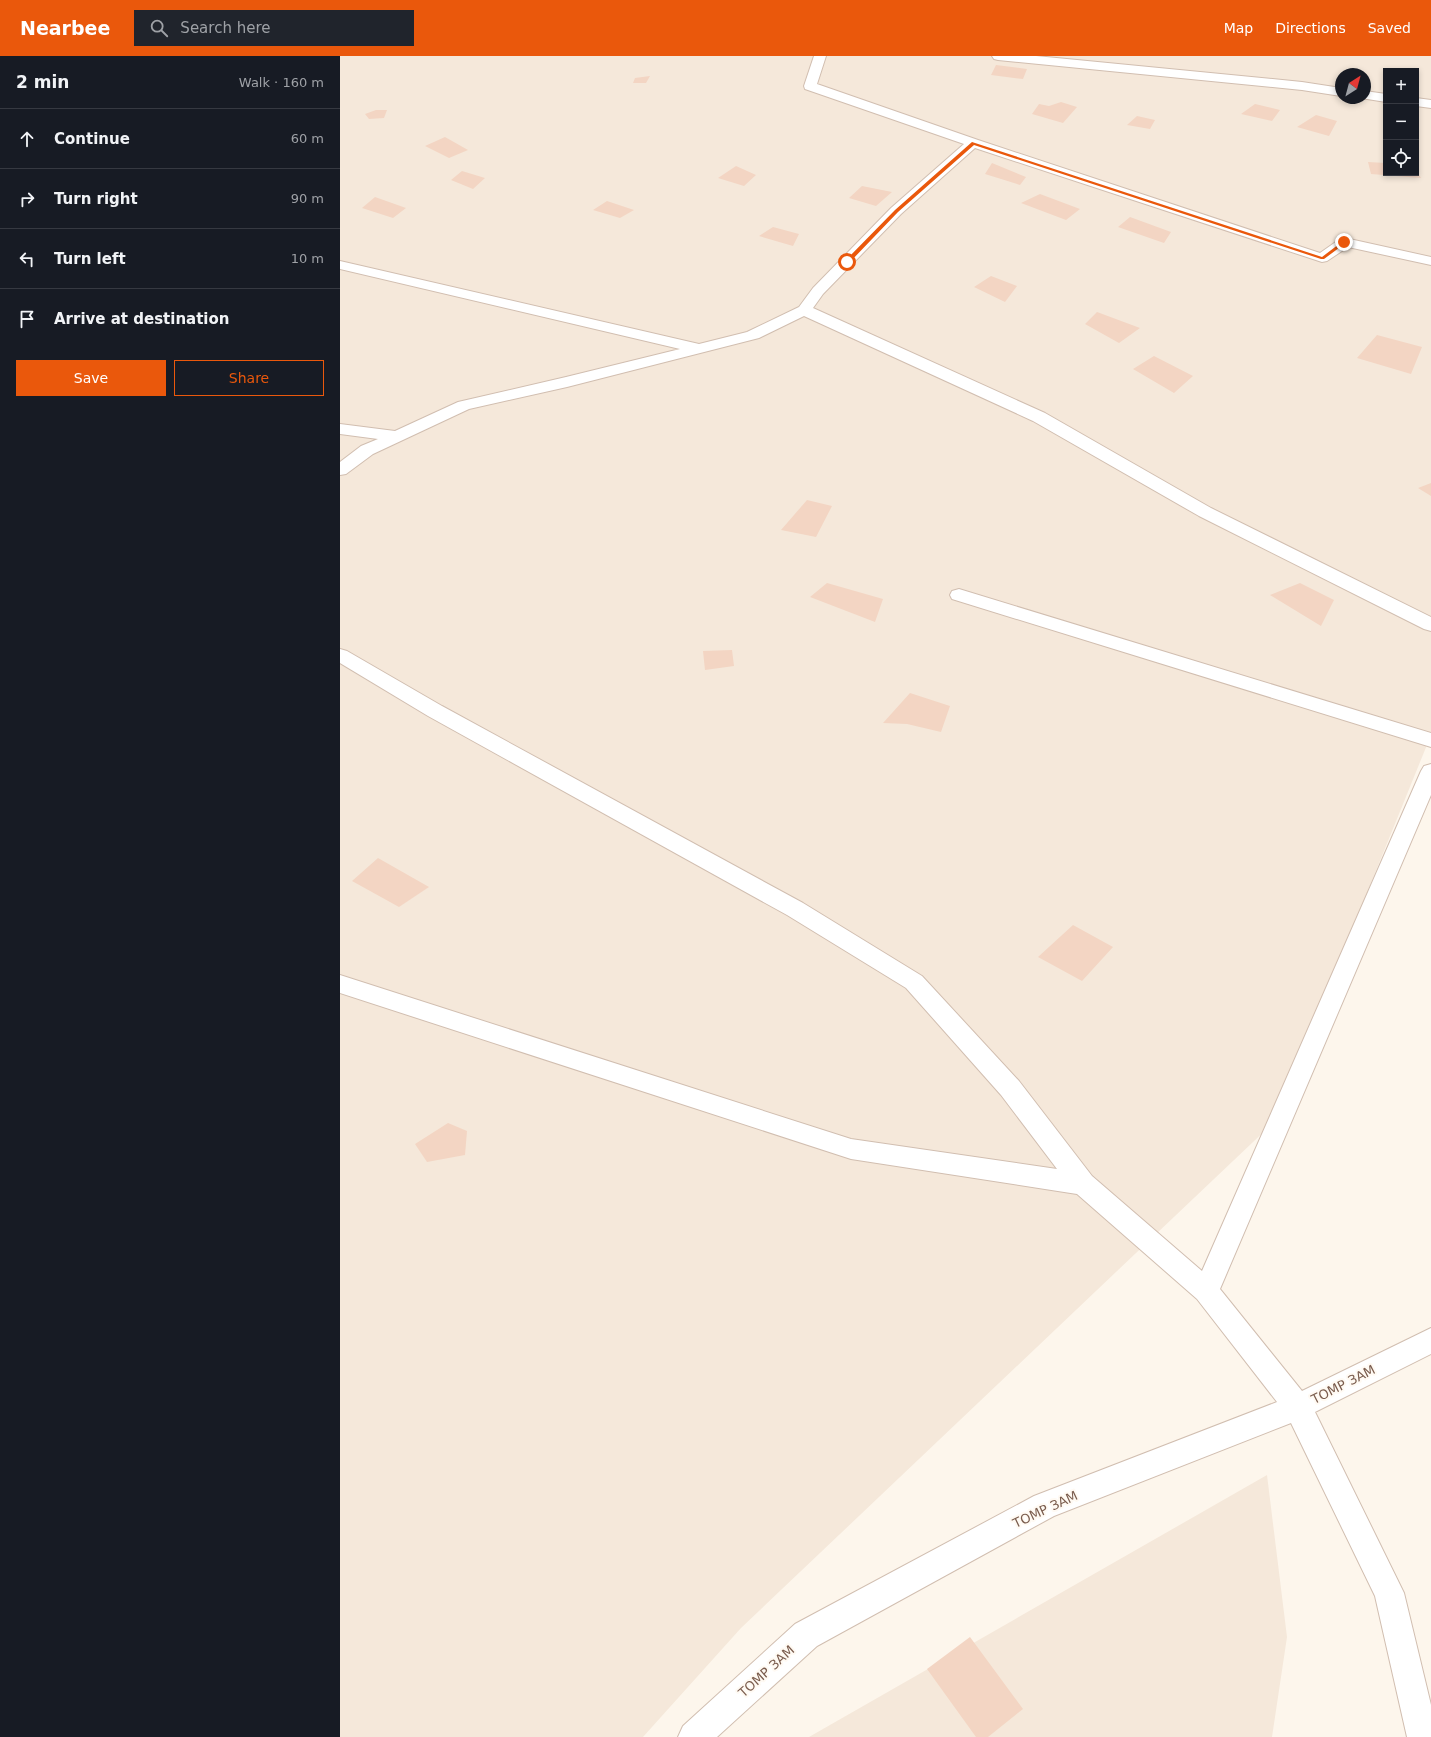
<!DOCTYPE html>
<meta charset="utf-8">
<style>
:root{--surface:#171b24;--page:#20242c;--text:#f1f3f6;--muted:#9ea1a6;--line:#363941;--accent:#ea580c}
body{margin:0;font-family:"DejaVu Sans",sans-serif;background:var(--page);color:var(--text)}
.controls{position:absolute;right:12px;top:12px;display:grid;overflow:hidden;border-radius:0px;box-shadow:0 2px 6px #0003}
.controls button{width:36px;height:36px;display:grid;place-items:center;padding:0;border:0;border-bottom:1px solid var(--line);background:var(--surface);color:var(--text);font:20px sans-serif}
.compass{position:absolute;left:995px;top:12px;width:36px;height:36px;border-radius:50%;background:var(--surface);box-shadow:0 2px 6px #0003;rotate:36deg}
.stop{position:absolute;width:12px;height:12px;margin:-9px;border:3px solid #ea580c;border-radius:50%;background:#fff}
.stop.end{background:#ea580c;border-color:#fff;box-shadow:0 1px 4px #0008}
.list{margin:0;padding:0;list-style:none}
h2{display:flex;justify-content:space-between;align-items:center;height:52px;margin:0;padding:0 16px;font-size:17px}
h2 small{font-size:13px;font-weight:400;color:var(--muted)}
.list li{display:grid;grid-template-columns:26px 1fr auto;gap:12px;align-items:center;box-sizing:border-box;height:60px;padding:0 16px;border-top:1px solid var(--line)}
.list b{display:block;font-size:15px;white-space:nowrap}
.list em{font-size:13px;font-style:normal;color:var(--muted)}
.actions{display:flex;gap:8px;padding:12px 16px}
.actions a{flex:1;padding:9px 0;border:1px solid var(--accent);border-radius:0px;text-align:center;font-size:14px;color:var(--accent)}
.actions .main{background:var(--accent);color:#fff}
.icon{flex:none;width:22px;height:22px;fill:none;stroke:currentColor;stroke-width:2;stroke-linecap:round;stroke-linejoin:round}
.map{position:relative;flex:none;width:1091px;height:1681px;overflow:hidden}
header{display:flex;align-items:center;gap:24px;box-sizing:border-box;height:56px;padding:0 20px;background:var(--accent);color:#fff}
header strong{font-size:19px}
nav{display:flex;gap:22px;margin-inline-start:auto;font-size:14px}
.search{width:280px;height:36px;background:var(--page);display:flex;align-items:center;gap:10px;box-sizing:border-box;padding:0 14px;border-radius:0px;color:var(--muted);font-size:15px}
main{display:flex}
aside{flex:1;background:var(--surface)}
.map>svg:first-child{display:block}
.residential{fill:#f5e8da;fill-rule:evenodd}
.building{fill:#f3d5c3}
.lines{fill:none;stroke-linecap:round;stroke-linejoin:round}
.minor-casing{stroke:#d1beb0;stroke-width:2}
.minor{fill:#fff;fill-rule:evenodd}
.route{fill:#ea580c}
.labels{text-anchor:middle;stroke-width:4;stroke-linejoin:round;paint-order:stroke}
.near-street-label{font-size:13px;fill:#7a5c4d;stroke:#fffaf3}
</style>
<header>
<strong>Nearbee</strong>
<div class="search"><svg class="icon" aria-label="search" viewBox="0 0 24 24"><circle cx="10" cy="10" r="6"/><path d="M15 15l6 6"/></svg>Search here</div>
<nav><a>Map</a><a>Directions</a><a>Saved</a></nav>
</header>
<main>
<aside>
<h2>2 min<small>Walk · 160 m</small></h2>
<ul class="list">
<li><svg class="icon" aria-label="ahead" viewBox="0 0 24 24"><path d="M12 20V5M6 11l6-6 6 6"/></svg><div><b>Continue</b></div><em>60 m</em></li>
<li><svg class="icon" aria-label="right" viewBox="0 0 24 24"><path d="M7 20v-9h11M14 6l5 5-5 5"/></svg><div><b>Turn right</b></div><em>90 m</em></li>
<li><svg class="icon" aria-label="left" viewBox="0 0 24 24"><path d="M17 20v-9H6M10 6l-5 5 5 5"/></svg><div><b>Turn left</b></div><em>10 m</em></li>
<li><svg class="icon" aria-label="arrive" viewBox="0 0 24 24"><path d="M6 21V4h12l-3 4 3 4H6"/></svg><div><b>Arrive at destination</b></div></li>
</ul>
<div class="actions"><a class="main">Save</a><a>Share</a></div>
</aside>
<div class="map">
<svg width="1091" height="1681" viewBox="0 0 1091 1681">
<rect width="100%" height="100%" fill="#fdf6ec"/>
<path class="residential" d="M 0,0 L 1091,0 L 1091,679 L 934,1066 L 401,1572 L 303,1681 L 0,1681 ZM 1046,15 L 1076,15 L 1076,117 L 1046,117 ZM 1001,18 L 1025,18 L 1025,42 L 1001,42 Z
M 927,1419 L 947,1581 L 932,1681 L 469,1681 Z"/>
<path class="building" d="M 656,9 L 687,13 L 683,23 L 651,19 Z
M 310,20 L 306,27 L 293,27 L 295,22 Z
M 721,46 L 737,51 L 723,67 L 692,58 L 699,48 L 709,50 Z
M 915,48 L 940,54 L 932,65 L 901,58 Z
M 36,54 L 47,54 L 44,62 L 29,63 L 25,58 Z
M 976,59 L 997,65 L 989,80 L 957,71 Z
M 797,60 L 815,64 L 810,73 L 787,69 Z
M 105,81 L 128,94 L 109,102 L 85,90 Z
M 1028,106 L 1046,107 L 1046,117 L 1076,117 L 1076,114 L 1081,122 L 1031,118 Z
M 652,107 L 686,121 L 680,129 L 645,118 Z
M 396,110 L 416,119 L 404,130 L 378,122 Z
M 122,115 L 145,122 L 133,133 L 111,124 Z
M 522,130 L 552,136 L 536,150 L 509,142 Z
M 700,138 L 740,153 L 726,164 L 681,147 Z
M 35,141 L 66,152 L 53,162 L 22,152 Z
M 267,145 L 294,154 L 280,162 L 253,154 Z
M 790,161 L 831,176 L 824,187 L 778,171 Z
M 433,171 L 459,178 L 453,190 L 419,180 Z
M 651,220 L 677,230 L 665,246 L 634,231 Z
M 757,256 L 800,272 L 779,287 L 745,268 Z
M 1037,279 L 1082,291 L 1071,318 L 1017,302 Z
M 814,300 L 853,320 L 834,337 L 793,313 Z
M 1091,427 L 1091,440 L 1078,432 Z
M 467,444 L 492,450 L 476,481 L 441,474 Z
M 487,527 L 543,543 L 535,566 L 470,541 Z
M 960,527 L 994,544 L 981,570 L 930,539 Z
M 392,594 L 394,610 L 365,614 L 363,595 Z
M 570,637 L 610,650 L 601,676 L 567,668 L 543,667 Z
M 38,802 L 89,831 L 59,851 L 12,825 Z
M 733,869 L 773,891 L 742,925 L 698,901 Z
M 108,1067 L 127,1075 L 125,1099 L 87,1106 L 75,1088 Z
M 630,1581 L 683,1653 L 648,1681 L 636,1681 L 587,1613 Z"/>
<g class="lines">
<defs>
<path id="minor" d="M 474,0 L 486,0 L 477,28 L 638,84 L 980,197 L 1000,183 L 1005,182 L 1091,201 L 1091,209 L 1008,191 L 987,205 L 982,206 L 635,92 L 561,158 L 483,238 L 473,252 L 705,357 L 871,452 L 1091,561 L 1091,575 L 1084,573 L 859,460 L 693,365 L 464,260 L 419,282 L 227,331 L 129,353 L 33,398 L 6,418 L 0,419 L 0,406 L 21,390 L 38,383 L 0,378 L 0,368 L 55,375 L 118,346 L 226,321 L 340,293 L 0,213 L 0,205 L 359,288 L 407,276 L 459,251 L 473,232 L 551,152 L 624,88 L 465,33 L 464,30 Z
M 652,0 L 696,0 L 962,26 L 1001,32 L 1001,40 L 962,34 L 658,4 L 654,3 Z
M 1025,35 L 1046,38 L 1046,46 L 1021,42 L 1025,42 Z
M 1076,42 L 1091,44 L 1091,52 L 1076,50 Z
M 619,533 L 1091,677 L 1091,691 L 612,543 L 610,539 L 612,535 Z
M 0,593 L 7,595 L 102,650 L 463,847 L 582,920 L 679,1025 L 752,1120 L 862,1215 L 1081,715 L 1084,710 L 1091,708 L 1091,739 L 880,1233 L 962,1335 L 1091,1272 L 1091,1298 L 975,1356 L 1064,1537 L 1091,1649 L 1091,1681 L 1067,1681 L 1035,1540 L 951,1367 L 714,1460 L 477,1590 L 377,1681 L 338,1681 L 343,1670 L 455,1568 L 694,1440 L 937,1346 L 857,1243 L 737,1138 L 511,1103 L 0,937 L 0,919 L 511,1083 L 717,1113 L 661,1039 L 566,932 L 447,859 L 88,660 L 0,607 Z"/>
</defs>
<use href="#minor" class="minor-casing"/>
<use href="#minor" class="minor"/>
</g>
<path class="route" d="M 632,86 L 982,201 L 1003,185 L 1007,186 L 984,203 L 981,203 L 634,89 L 558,156 L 509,207 L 505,207 L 505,205 L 555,154 Z"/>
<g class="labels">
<g class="near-street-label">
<text transform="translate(1003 1328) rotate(-27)" y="5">ТОМР ЗАМ</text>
<text transform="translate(705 1453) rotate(-25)" y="5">ТОМР ЗАМ</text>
<text transform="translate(426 1615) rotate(-42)" y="5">ТОМР ЗАМ</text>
</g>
</g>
</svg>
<div class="controls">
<button>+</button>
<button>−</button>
<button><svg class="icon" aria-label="locate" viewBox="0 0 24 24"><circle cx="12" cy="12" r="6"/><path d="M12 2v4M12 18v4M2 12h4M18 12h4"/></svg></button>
</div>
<svg class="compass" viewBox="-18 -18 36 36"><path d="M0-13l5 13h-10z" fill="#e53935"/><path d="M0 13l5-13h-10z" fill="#9ea1a6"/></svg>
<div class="stop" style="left:507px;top:206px"></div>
<div class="stop end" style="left:1004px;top:186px"></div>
</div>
</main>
